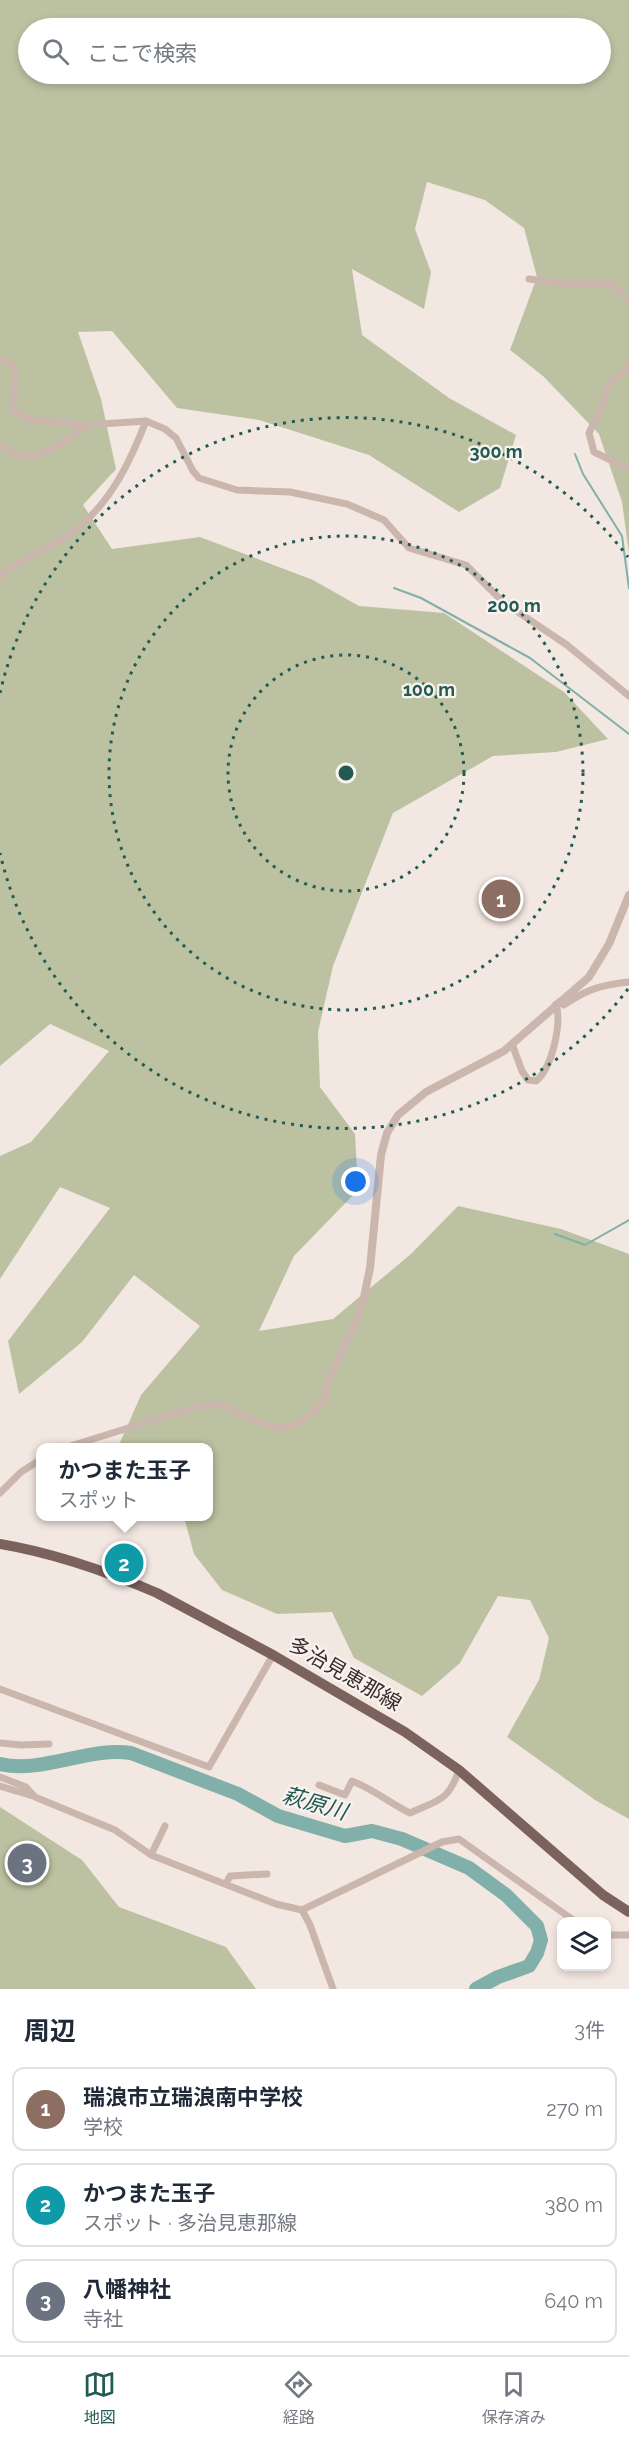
<!DOCTYPE html>
<html lang="ja">
<meta charset="utf-8">
<style>
:root{--surface:#fff;--page:#f6f6f7;--text:#1f2937;--muted:#747a83;--line:#e0e1e3;--accent:#225a54}
body{margin:0;font-family:Raleway,"Noto Sans JP",sans-serif;background:var(--page);color:var(--text)}
.controls{position:absolute;right:18px;bottom:18px;display:grid;overflow:hidden;border-radius:12px;box-shadow:0 3px 9px #0003}
.controls button{width:54px;height:54px;display:grid;place-items:center;padding:0;border:0;border-bottom:2px solid var(--line);background:var(--surface);color:var(--text);font:30px sans-serif}
.you{position:absolute;left:356px;top:1182px;width:21px;height:21px;margin:-15px;border:4px solid #fff;border-radius:50%;background:#1a73e8;box-shadow:0 0 0 9px #1a73e833}
.badge{display:grid;place-items:center;width:39px;height:39px;border-radius:50%;background:var(--accent);color:#fff;font-size:20px;font-weight:700}
.pin{position:absolute;translate:-50% -50%;border:3px solid #fff;box-shadow:0 2px 6px #0006}
.popup{position:absolute;left:36px;top:1443px;width:177px;height:78px;box-sizing:border-box;display:grid;place-content:center;border-radius:12px;background:var(--surface);filter:drop-shadow(0 2px 4px #0005);font-size:20px;white-space:nowrap;color:var(--muted)}
.popup b{font-size:22px;color:var(--text)}
.popup::after{content:'';position:absolute;left:50%;top:100%;margin-left:-12px;border:12px solid transparent;border-top-color:var(--surface)}
.list{margin:0;padding:0;list-style:none}
h2{display:flex;justify-content:space-between;align-items:center;height:78px;margin:0;padding:0 24px;font-size:26px}
h2 small{font-size:20px;font-weight:400;color:var(--muted)}
.list li{display:grid;grid-template-columns:39px 1fr auto;gap:18px;align-items:center;box-sizing:border-box;height:84px;margin:0 12px 12px;padding:0 12px;border:2px solid var(--line);border-radius:12px}
.list b{display:block;font-size:22px;white-space:nowrap}
.list p{margin:0;font-size:20px;white-space:nowrap;color:var(--muted)}
.list em{font-size:20px;font-style:normal;color:var(--muted)}
.icon{flex:none;width:33px;height:33px;fill:none;stroke:currentColor;stroke-width:2;stroke-linecap:round;stroke-linejoin:round}
.map{position:relative;flex:none;width:629px;height:1989px;overflow:hidden}
.search{position:absolute;background:var(--surface);box-shadow:0 3px 9px #0003;left:18px;right:18px;top:18px;height:66px;display:flex;align-items:center;gap:15px;box-sizing:border-box;padding:0 21px;border-radius:33px;color:var(--muted);font-size:22px}
.sheet{height:366px;background:var(--surface)}
nav{display:flex;justify-content:space-around;align-items:center;box-sizing:border-box;height:84px;border-top:2px solid var(--line);background:var(--surface);font-size:16px;color:var(--muted)}
nav a{display:grid;justify-items:center;gap:3px}
nav .on{color:var(--accent)}
.map>svg:first-child{display:block}
.green{fill:#bcc2a1;fill-rule:evenodd}
.lines{fill:none;stroke-linecap:round;stroke-linejoin:round}
.stream{stroke:#81afa9;stroke-width:2}
.river{stroke:#81afa9;stroke-width:14}
.minor{stroke:#cbb6ad;stroke-width:7}
.tertiary{stroke:#cbb6ad;stroke-width:8}
.primary{stroke:#7b625d;stroke-width:10}
.ring{fill:none;stroke:#225a54;stroke-width:3;stroke-dasharray:3 6}
.labels{text-anchor:middle;stroke-width:4.5;stroke-linejoin:round;paint-order:stroke}
.street-label{font-size:21px;fill:#392d2b;stroke:#faf2ee}
.water-label{font-size:22px;font-style:italic;fill:#225a54;stroke:#faf2ee}
.centre{fill:#225a54;stroke:#faf2ee;stroke-width:3}
.ring-label{font-size:18px;text-anchor:middle;font-weight:bold;fill:#225a54;stroke:#faf2ee;stroke-width:4.5;stroke-linejoin:round;paint-order:stroke}
</style>
<div class="map">
<svg width="629" height="1989" viewBox="0 0 629 1989">
<rect width="100%" height="100%" fill="#f3e7e1"/>
<path class="green" d="M 0,0 L 629,0 L 629,554 L 622,502 L 599,434 L 543,376 L 510,350 L 537,277 L 524,228 L 485,200 L 427,182 L 415,229 L 431,272 L 424,309 L 352,269 L 362,335 L 449,398 L 516,435 L 500,488 L 459,512 L 369,455 L 259,420 L 177,408 L 112,331 L 78,332 L 101,399 L 116,469 L 83,505 L 112,549 L 200,537 L 313,580 L 359,606 L 444,613 L 564,692 L 608,739 L 556,752 L 493,756 L 393,813 L 333,966 L 318,1032 L 320,1087 L 355,1134 L 358,1190 L 294,1256 L 259,1331 L 333,1319 L 411,1254 L 458,1206 L 561,1229 L 629,1254 L 629,1819 L 595,1800 L 507,1737 L 539,1680 L 549,1638 L 530,1600 L 498,1596 L 460,1663 L 422,1696 L 354,1658 L 332,1612 L 277,1614 L 222,1590 L 194,1554 L 184,1517 L 208,1516 L 208,1448 L 118,1447 L 141,1395 L 200,1326 L 134,1275 L 82,1342 L 19,1394 L 8,1341 L 110,1208 L 60,1187 L 0,1279 L 0,1156 L 31,1142 L 109,1051 L 50,1024 L 0,1066 ZM 28,28 L 600,28 L 600,74 L 28,74 Z
M 0,1807 L 82,1860 L 119,1907 L 226,1947 L 256,1989 L 0,1989 Z"/>
<g class="lines">
<path class="stream" d="M 575,454 L 583,474 L 622,536 L 629,588
M 394,588 L 421,598 L 530,658 L 629,734
M 555,1234 L 585,1245 L 629,1220"/>
<path class="river" d="M 0,1764 C 42,1774 91,1746 131,1753 L 238,1794 L 278,1816 L 345,1836 L 372,1831 L 402,1839 L 469,1868 L 506,1895 L 537,1926 L 541,1940 L 537,1953 L 529,1966 L 498,1977 L 476,1989"/>
<path class="minor" d="M 529,279 L 570,284 L 610,283 L 629,300
M 0,360 L 3,360 L 15,368 L 13,410 L 28,419 L 86,425 L 146,421 L 165,429 L 176,438 L 193,471 L 199,478 L 237,490 L 290,492 L 347,504 L 384,520 L 409,548 L 466,565 L 503,602 L 567,645 L 629,696
M 629,366 L 609,384 L 602,405 L 589,433 L 594,452 L 629,469
M 0,446 C 6,449 15,455 22,456 C 44,458 70,439 86,425
M 0,578 L 8,569 C 30,556 57,545 77,529 C 112,500 130,462 146,421
M 559,1002 L 564,1005 C 587,989 601,985 629,982
M 512,1044 L 522,1071 L 528,1080 L 536,1081 C 552,1068 562,1024 556,1004
M 64,1448 L 199,1406 C 206,1405 212,1404 218,1405 C 240,1410 269,1433 291,1426 C 304,1423 316,1409 325,1400 L 327,1383
M 0,1493 L 21,1472 L 40,1460
M 0,1689 L 209,1767 L 273,1655
M 0,1743 L 21,1745 L 49,1744
M 0,1777 L 26,1787 L 35,1797 L 115,1830 L 151,1855 L 276,1904 L 302,1910 L 442,1842 L 459,1839 L 576,1922
M 319,1785 L 345,1795 L 352,1781 C 373,1789 390,1803 410,1813 C 438,1800 448,1802 459,1770
M 0,1786 L 33,1796
M 151,1855 L 165,1826
M 226,1884 L 230,1876 L 267,1874
M 302,1910 L 310,1925 L 333,1989
M 606,1935 L 629,1935"/>
<path class="tertiary" d="M 327,1383 L 356,1322 L 364,1297 L 370,1268 L 381,1155 L 387,1133 L 398,1115 L 426,1092 L 504,1051 L 589,977 L 609,944 L 629,895"/>
<path class="primary" d="M 0,1544 C 54,1553 108,1572 157,1593 L 273,1655 L 405,1732 L 459,1770 L 603,1895 L 629,1912"/>
</g>
<g class="ring">
<circle cx="346" cy="773" r="118"/>
<circle cx="346" cy="773" r="237"/>
<path d="M628 989A355 355 0 0 1 0 853M0 693A355 355 0 0 1 628 557"/>
</g>
<g class="labels">
<g class="street-label">
<text transform="translate(345 1674) rotate(30)" y="7">多治見恵那線</text>
</g>
<g class="water-label">
<text transform="translate(315 1803) rotate(16)" y="8">萩原川</text>
</g>
</g>
<circle cx="346" cy="773" r="9" class="centre"/>
<g class="ring-label">
<text x="496" y="458">300 m</text>
<text x="514" y="612">200 m</text>
<text x="429" y="696">100 m</text>
</g>
</svg>
<div class="controls">
<button><svg class="icon" aria-label="layers" viewBox="0 0 24 24"><path d="M12 4l9 5-9 5-9-5zM3 14l9 5 9-5"/></svg></button>
</div>
<div class="you"></div>
<div class="pin badge" style="left:501px;top:899px;background:#8d6e63">1</div>
<div class="pin badge" style="left:124px;top:1563px;background:#0f9aa8">2</div>
<div class="popup"><b>かつまた玉子</b>スポット</div>
<div class="pin badge" style="left:27px;top:1863px;background:#6b7280">3</div>
<div class="search"><svg class="icon" aria-label="search" viewBox="0 0 24 24"><circle cx="10" cy="10" r="6"/><path d="M15 15l6 6"/></svg>ここで検索</div>
</div>
<section class="sheet">
<h2>周辺<small>3件</small></h2>
<ul class="list">
<li><span class="badge" style="background:#8d6e63">1</span><div><b>瑞浪市立瑞浪南中学校</b><p>学校</p></div><em>270 m</em></li>
<li><span class="badge" style="background:#0f9aa8">2</span><div><b>かつまた玉子</b><p>スポット · 多治見恵那線</p></div><em>380 m</em></li>
<li><span class="badge" style="background:#6b7280">3</span><div><b>八幡神社</b><p>寺社</p></div><em>640 m</em></li>
</ul>
</section>
<nav>
<a class="on"><svg class="icon" aria-label="map" viewBox="0 0 24 24"><path d="M3 6l6-2 6 2 6-2v14l-6 2-6-2-6 2zM9 4v14M15 6v14"/></svg>地図</a>
<a><svg class="icon" aria-label="directions" viewBox="0 0 24 24"><path d="M12 3l9 9-9 9-9-9zM9 14v-3h6M13 9l2 2-2 2"/></svg>経路</a>
<a><svg class="icon" aria-label="saved" viewBox="0 0 24 24"><path d="M7 4h10v16l-5-4-5 4z"/></svg>保存済み</a>
</nav>
